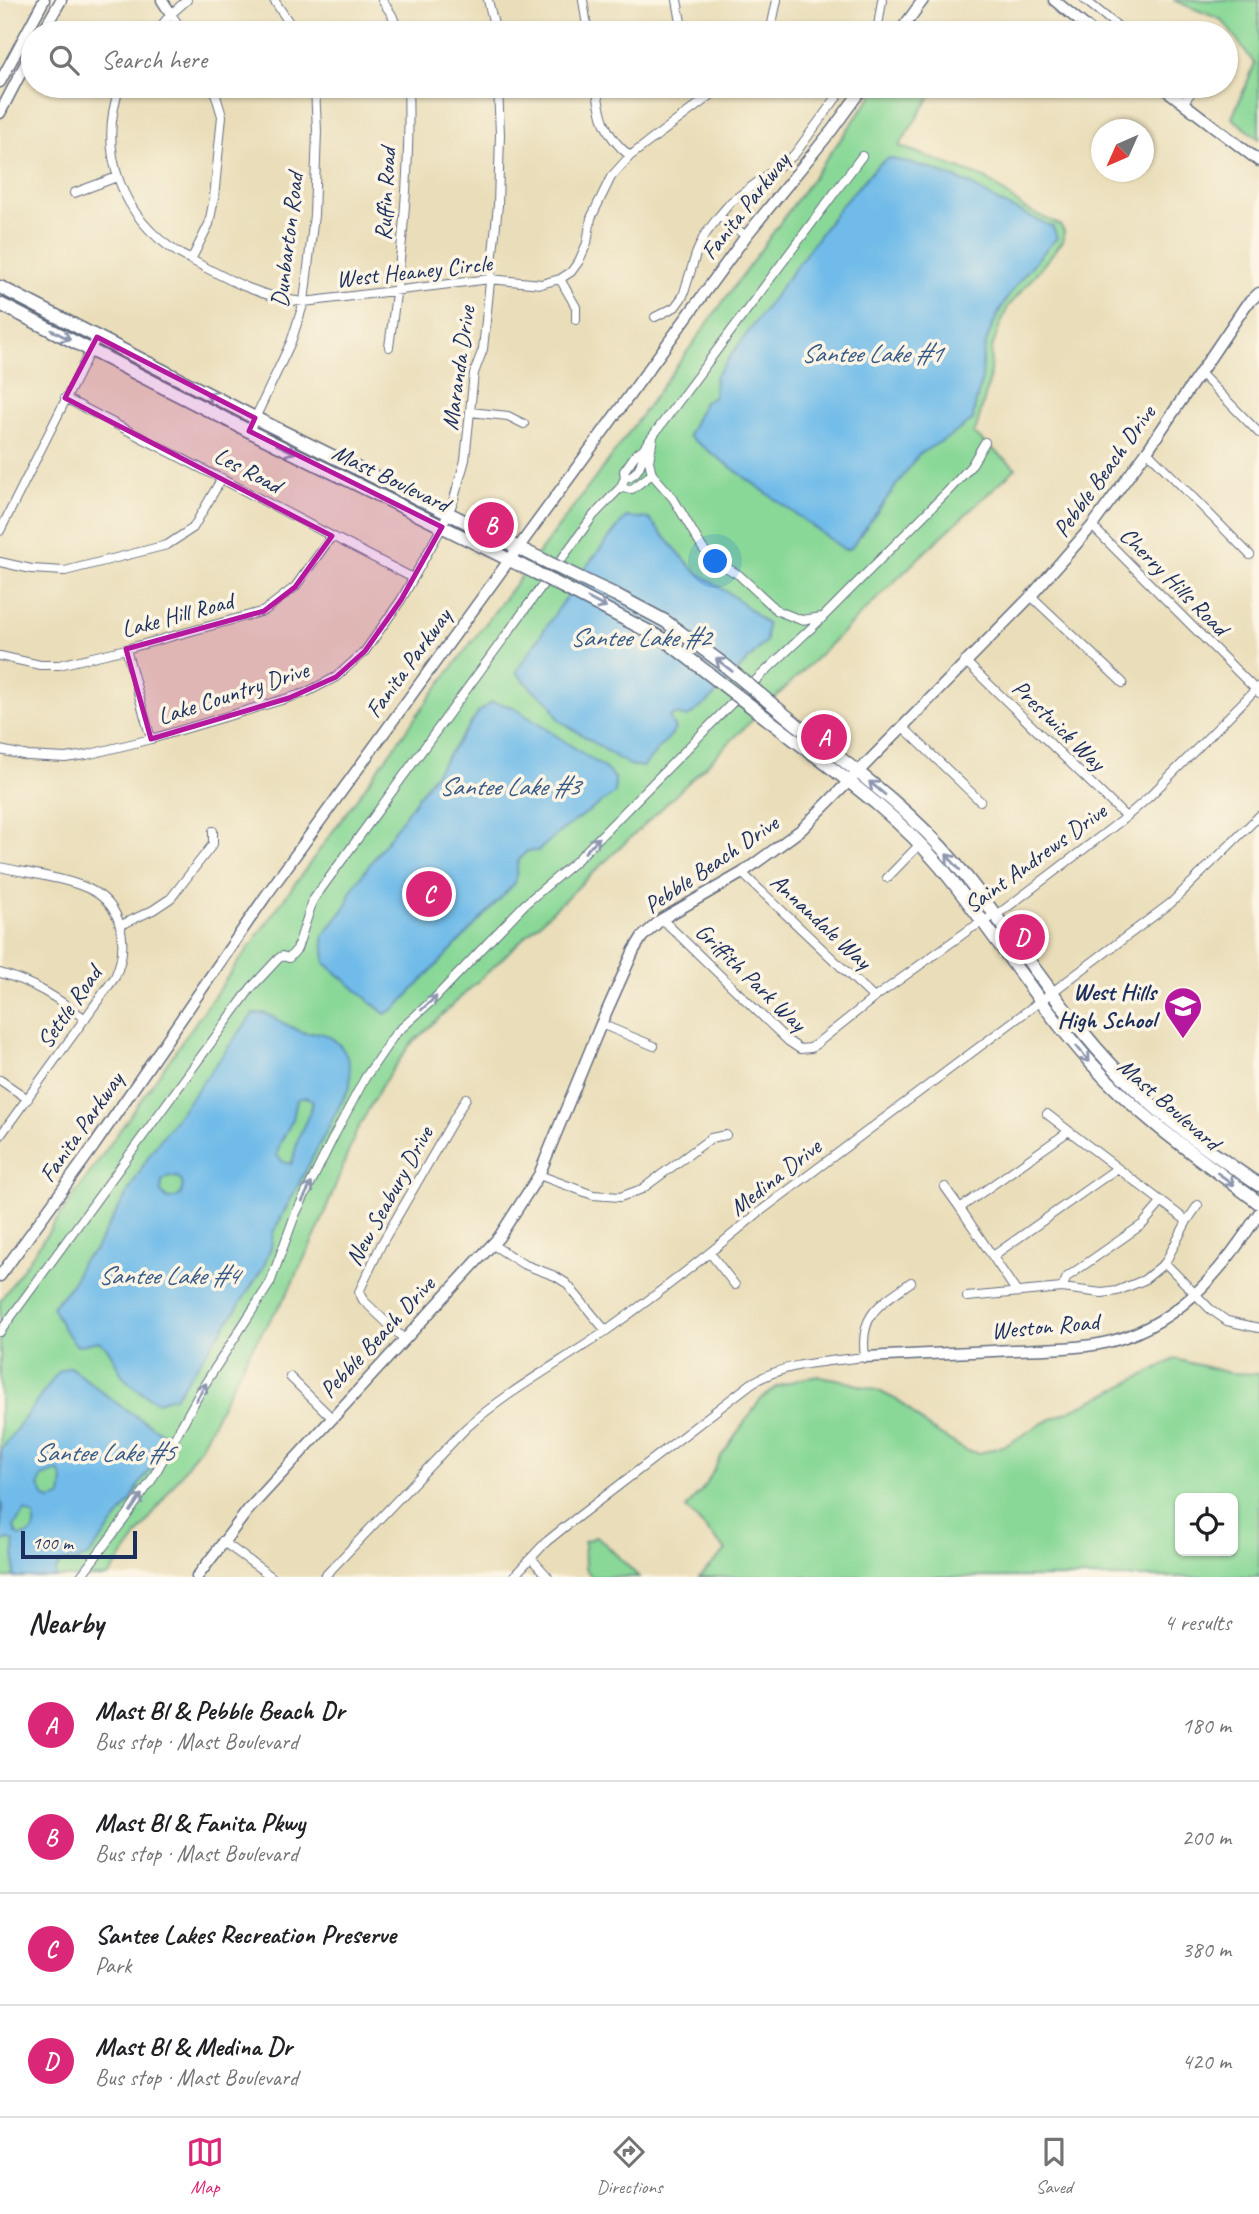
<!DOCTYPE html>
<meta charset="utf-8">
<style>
:root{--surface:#fff;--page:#f2f2f2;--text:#202124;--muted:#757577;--line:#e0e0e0;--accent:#db2777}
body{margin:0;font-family:Caveat,sans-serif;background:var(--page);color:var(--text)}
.controls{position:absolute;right:21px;bottom:21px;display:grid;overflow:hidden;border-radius:10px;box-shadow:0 2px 5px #0004}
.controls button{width:63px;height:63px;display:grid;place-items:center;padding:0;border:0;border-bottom:2px solid var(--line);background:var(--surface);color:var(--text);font:35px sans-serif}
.compass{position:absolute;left:1091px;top:119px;width:63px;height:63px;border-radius:50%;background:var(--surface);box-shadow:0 2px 5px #0004;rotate:225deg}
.scale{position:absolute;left:21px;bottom:18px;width:116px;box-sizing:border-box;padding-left:7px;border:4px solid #1b2f5e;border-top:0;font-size:19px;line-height:24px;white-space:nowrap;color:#1b2f5e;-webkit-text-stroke:5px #fcf5e5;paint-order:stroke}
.you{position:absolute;left:716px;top:562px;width:24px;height:24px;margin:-18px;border:5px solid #fff;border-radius:50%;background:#1a73e8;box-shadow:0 0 0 10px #1a73e833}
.badge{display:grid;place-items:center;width:46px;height:46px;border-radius:50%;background:var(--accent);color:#fff;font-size:23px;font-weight:700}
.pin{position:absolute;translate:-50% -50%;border:4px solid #fff;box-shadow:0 2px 7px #0006}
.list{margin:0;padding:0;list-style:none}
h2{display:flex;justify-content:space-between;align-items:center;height:91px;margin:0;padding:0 28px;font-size:30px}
h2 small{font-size:23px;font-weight:400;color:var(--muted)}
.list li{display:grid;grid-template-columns:46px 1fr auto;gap:21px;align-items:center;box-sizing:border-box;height:112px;padding:0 28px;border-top:2px solid var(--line)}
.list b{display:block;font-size:26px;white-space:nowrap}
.list p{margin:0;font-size:23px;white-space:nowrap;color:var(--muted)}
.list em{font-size:23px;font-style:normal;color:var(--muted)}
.icon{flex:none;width:38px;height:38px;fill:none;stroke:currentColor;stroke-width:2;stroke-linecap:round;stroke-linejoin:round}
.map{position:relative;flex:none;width:1259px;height:1577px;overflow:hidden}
.search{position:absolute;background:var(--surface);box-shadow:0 2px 5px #0004;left:21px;right:21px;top:21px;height:77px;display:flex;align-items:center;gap:18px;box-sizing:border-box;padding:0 24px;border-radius:38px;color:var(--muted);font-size:26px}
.sheet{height:539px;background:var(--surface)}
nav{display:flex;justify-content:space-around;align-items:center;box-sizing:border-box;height:98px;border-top:2px solid var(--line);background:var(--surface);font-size:19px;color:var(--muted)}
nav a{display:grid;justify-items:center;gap:4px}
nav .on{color:var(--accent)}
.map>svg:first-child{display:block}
.green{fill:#89d897;stroke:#52847a;stroke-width:2;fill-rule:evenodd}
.water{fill:#70bbe9;stroke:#4675a4;stroke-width:2;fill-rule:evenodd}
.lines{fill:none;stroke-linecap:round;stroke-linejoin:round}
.street-casing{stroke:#636c7e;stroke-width:10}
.secondary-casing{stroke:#636c7e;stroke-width:13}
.primary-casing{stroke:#636c7e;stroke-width:15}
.street{stroke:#fff;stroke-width:8}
.secondary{stroke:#fff;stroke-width:10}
.primary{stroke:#fff;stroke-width:12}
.primary-bridge-casing{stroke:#636c7e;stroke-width:15;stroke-linecap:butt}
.primary-bridge{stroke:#fff;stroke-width:12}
.oneway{stroke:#8d97ae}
.marked{fill:#b5179e;fill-opacity:0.2;stroke:#b5179e;stroke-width:5;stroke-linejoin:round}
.labels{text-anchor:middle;stroke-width:7;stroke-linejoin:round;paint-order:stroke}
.street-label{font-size:24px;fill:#1b2f5e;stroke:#fcf5e5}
.poi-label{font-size:24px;font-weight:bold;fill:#1b2f5e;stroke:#fcf5e5;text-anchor:end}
.water-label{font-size:26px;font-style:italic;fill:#355988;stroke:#fcf5e5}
</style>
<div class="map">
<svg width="1259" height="1577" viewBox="0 0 1259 1577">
<rect width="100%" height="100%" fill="#fcf5e5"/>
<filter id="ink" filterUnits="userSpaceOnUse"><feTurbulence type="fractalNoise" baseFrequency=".0143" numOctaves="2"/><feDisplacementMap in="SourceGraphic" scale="14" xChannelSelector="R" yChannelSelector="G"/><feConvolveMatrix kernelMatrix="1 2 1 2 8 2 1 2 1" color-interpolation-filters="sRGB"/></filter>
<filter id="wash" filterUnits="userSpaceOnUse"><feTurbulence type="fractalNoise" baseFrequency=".00686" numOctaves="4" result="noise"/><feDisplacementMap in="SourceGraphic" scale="28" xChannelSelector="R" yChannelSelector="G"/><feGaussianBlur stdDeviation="1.57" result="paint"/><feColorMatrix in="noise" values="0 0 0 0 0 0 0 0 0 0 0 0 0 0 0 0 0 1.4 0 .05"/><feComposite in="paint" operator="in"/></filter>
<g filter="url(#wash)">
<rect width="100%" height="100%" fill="#eadeba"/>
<path class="green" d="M 1173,0 L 1259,0 L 1259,139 L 1232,118 L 1255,64 L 1222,20 Z
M 879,86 L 937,86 L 899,146 L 987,179 L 1025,209 L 1060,225 L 1064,231 L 1063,241 L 1008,307 L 1000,325 L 992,348 L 989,382 L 976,429 L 973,433 L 1016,468 L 930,547 L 660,810 L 410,1045 L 382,1085 L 356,1132 L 319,1228 L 287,1294 L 249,1352 L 201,1446 L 108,1577 L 0,1577 L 0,1301 L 226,979 L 431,696 L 611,457 Z
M 1175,1359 L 1230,1373 L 1259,1374 L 1259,1577 L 699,1577 L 726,1550 L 686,1508 L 706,1485 L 720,1458 L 760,1400 L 777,1387 L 800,1379 L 819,1376 L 837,1379 L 879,1391 L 901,1402 L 926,1426 L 967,1451 L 980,1453 L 1006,1445 L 1043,1423 L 1117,1389 ZM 1180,1498 L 1233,1498 L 1233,1551 L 1180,1551 Z
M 597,1536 L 639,1577 L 592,1577 L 585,1568 L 584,1542 Z"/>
<path class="water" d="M 889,158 L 929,168 L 970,184 L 1001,203 L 1053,227 L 1057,238 C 1025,271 992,310 983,356 C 982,363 983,371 982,378 C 979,392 974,405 973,420 L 949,437 L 919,454 L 851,548 L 845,550 L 688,436 L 704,402 L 714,397 L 715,377 L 840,207 L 877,166 Z
M 626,517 L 649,519 L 695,571 L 736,598 L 767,624 L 766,641 L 709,701 L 688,717 L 675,714 L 669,717 L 675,729 L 672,734 L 643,767 L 630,765 L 616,757 L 559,720 L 550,702 L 533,690 L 516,672 L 589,563 Z
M 492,702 L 513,707 L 603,767 L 615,778 L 615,793 L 561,831 L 538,851 L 527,851 L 518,861 L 515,883 L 396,1008 L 385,1014 L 325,963 L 323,936 L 347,905 L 350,892 L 479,712 Z
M 265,1013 C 277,1019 291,1029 305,1033 C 310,1035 316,1031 321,1033 C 346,1042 352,1062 350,1086 L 273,1233 L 271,1247 L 263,1268 L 238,1307 L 175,1397 L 157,1402 C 143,1394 130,1386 121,1373 C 112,1358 114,1351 98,1341 L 77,1346 L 63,1328 L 52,1307 L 73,1283 L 81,1262 L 94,1251 L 151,1152 L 253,1014 ZM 307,1097 L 313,1101 C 310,1117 299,1131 296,1147 C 294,1154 295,1157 291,1164 L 283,1162 L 277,1155 L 280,1143 L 293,1119 L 297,1099 ZM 169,1176 L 179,1178 L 183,1185 L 181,1194 L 176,1198 L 168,1199 L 161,1192 L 162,1181 Z
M 70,1367 L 119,1405 L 162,1433 L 164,1440 L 162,1454 L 139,1485 L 131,1501 L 100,1541 L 89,1555 L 76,1562 L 67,1560 L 60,1563 L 55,1572 L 56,1577 L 13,1577 C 16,1565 14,1555 14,1542 L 9,1539 L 0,1542 L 2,1505 L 0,1501 L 1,1450 L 59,1371 ZM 59,1471 L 63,1481 L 61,1497 L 50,1500 L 45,1498 L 39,1485 L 42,1477 ZM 25,1511 L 34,1516 C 35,1527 35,1535 21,1536 L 16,1533 L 14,1526 Z"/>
</g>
<g filter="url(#ink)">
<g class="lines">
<defs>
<path id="street" d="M 274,0 L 296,33
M 382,0 L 392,15 L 399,33
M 488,0 L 496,33
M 583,0 L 588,33
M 677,0 L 683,33
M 1085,0 L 1126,33
M 171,14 L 184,33
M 155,33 L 171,14 L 187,0
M 770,33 L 777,0
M 877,33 L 882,0
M 120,86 C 97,151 121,218 180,254 C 220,275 258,298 304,302 L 490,279 L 541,284 L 560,279 L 571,272 L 579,261 L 587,243 L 591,218 L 611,177 L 630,156 L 723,86
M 596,86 C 601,117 604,135 630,156
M 1183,103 L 1196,86
M 74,193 L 117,177
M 719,216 L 746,236
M 191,260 L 209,224 L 214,198 L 222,116 L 213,86
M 560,279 L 576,307 L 576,320
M 655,317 L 675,307 L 683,296 L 696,254 L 704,236 L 719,216 L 731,202 L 794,155 L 845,86
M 389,347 C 401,260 411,174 408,86
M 1200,373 L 1259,433
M 65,398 L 413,578
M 470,412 L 508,416 L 524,424
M 249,431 L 291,342 L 304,302 L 314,215 L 317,131 L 315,86
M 1147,451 L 1250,555
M 652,474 L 649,461 L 653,437
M 625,478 C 639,475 643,461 643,449
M 620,488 L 632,489 L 652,474 L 673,498 L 703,549 L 717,562 L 739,575 L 778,611 L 801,620 L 823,617 L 948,491 L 971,466 L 985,442
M 1092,526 L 1259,693
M 0,531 L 97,337
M 0,562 L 31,569 L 65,571 L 167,545 L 193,528 L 222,478
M 1031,596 L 1123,683
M 126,649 L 151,739
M 0,656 L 40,665 L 59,665 L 126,649 L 264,611 L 295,587 L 332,536
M 965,661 L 1126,817
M 902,726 L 980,801
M 0,750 L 28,756 L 65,758 L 86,755 L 151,739 L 305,693 L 336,677 L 365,651 L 401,600 L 442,527 L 453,502 L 465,460 L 474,373 L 483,349 L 498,205 L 500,134 L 498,86
M 0,867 C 26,873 66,878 89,889 C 124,905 129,946 115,977 L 0,1136
M 742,873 L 874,998
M 887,878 L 920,844
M 662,919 L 788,1041 L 800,1049 L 811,1048 L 874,998 L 970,929 L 1005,909 L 1126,817 L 1150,796 L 1259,686
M 121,925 L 153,910 L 171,898 L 213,844 L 213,831
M 0,973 C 33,982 59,999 85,1019
M 601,1024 L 654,1046
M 0,1080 L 28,1099
M 1047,1114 L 1069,1131
M 539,1175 L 593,1195 L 620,1197 L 642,1189 L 711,1138 L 726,1135
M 945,1187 L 960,1208
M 1187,1221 L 1198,1205
M 493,1245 L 523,1264 L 555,1276 L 566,1283 L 606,1331
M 710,1253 L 735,1285
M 993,1256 L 1116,1169
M 1062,1288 L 1067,1277 L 1143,1224 L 1161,1203
M 1016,1291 L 960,1208 L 1069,1131 L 1187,1221 L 1165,1263
M 967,1297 L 1062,1288 L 1102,1293 L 1117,1291 L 1144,1280 L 1165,1263 L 1210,1309 L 1227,1321 L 1259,1328
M 0,1332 L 251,988 L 278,959 L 282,956 L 289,958 L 297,949 L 313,900 L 593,516 L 620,488 L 625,478 L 624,471 L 636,454 L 643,449 L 862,156
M 405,1340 L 363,1300 L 359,1292 L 382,1243 L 466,1098
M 290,1377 L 331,1417
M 222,1541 L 272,1577
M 531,1558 L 548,1577
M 80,1577 L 126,1517 L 151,1481 L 203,1387 L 270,1283 L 295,1215 L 335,1134 L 365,1078 L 395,1034 L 435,998 L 525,904 L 575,862 L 737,698 L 823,617
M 324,1577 L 466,1428 C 509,1390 560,1363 606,1331 C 658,1294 709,1254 758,1213 L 1171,903 L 1259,816
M 513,1577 L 546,1542 L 566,1526 L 752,1383 C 787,1362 825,1362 865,1357 C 859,1314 879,1305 911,1282"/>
<path id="secondary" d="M 162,0 L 171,14
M 1054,0 L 1094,33
M 42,33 L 61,0
M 899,33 L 923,0
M 0,82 L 44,0
M 1161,86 L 1259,161
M 0,113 L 33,49
M 0,1276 L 94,1146 L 265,897 L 518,548 L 746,236 L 832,130 L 864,86
M 865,1357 C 915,1355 964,1352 1014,1350 C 1042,1349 1072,1349 1099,1344 C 1173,1330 1221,1274 1259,1213
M 197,1577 L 248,1510 L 499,1237 L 539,1175 L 601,1024 L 634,950 L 642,937 L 662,919 L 742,873 L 802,829 L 1031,596 L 1092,526 L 1147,451 L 1246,305 L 1259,293"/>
<path id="primary" d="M 0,287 L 255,418 L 543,560
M 0,304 L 249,431 L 536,573
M 590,583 L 616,595
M 796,724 C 851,767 910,809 955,863 C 1013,933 1059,1012 1122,1076 C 1164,1119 1210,1152 1259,1185
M 787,734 C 840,775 896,814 940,866 C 993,930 1036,1002 1092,1064 C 1141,1119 1201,1159 1259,1203"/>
</defs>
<use href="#street" class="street-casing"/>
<use href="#secondary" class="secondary-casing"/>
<use href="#primary" class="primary-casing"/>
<use href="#street" class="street"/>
<use href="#secondary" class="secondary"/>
<use href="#primary" class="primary"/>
<defs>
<path id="primary-bridge" d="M 543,560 L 590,583
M 536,573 L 665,640 L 787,734
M 616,595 L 665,621 L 722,663 L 796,724"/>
</defs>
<use href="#primary-bridge" class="primary-bridge-casing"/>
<use href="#primary-bridge" class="primary-bridge"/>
</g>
<defs><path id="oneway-shaft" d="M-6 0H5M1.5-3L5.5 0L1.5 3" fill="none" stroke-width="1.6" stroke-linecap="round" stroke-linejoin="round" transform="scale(1.75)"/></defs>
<g class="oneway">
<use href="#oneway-shaft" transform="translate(61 335) rotate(27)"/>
<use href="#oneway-shaft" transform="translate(215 398) rotate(-153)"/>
<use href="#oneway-shaft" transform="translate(286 449) rotate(26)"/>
<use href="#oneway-shaft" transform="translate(597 603) rotate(28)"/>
<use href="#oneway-shaft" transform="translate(724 665) rotate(-142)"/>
<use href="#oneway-shaft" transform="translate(877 788) rotate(-140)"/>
<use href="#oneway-shaft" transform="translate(592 845) rotate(-46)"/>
<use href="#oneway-shaft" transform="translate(953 862) rotate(-131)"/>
<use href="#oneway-shaft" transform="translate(429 1003) rotate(-42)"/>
<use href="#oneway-shaft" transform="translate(1083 1054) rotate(50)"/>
<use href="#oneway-shaft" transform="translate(1226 1179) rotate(35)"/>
<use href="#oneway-shaft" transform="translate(307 1192) rotate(-63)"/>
<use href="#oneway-shaft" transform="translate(201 1392) rotate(-60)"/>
<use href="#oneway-shaft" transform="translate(136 1503) rotate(-56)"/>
</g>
</g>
<path class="marked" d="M 97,337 L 255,418 L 249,431 L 442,527 L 401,600 L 365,651 L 336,677 L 289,698 L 151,739 L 126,649 L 264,611 L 295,587 L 332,536 L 65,398 Z"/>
<defs>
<symbol id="school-pin" viewBox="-11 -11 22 30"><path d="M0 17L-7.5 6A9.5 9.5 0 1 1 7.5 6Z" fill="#b5179e" stroke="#fcf5e5"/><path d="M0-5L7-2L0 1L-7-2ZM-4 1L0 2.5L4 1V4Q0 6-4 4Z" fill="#fff"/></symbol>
</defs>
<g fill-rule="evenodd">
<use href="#school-pin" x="1161" y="984" width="44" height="60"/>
</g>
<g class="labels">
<g class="street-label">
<text transform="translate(385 194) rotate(-87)" y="8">Ruffin Road</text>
<text transform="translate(745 206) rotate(-52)" y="8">Fanita Parkway</text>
<text transform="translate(287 240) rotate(-83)" y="8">Dunbarton Road</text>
<text transform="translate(414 271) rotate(-6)" y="8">West Heaney Circle</text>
<text transform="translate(458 368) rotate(-82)" y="8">Maranda Drive</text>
<text transform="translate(248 470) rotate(28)" y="8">Les Road</text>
<text transform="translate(1104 471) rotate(-54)" y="8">Pebble Beach Drive</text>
<text transform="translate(391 478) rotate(26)" y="8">Mast Boulevard</text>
<text transform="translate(1174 581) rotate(45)" y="8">Cherry Hills Road</text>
<text transform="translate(177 615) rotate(-15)" y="8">Lake Hill Road</text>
<text transform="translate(408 663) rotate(-54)" y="8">Fanita Parkway</text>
<text transform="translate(233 693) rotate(-18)" y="8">Lake Country Drive</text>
<text transform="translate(1059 725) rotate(44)" y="8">Prestwick Way</text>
<text transform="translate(1035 858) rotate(-36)" y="8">Saint Andrews Drive</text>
<text transform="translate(711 864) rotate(-34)" y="8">Pebble Beach Drive</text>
<text transform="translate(821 921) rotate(43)" y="8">Annandale Way</text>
<text transform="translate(751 977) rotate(44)" y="8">Griffith Park Way</text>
<text transform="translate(69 1007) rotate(-55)" y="8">Settle Road</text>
<text transform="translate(1169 1104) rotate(41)" y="8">Mast Boulevard</text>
<text transform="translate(81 1127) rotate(-55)" y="8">Fanita Parkway</text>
<text transform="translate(775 1177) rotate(-38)" y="8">Medina Drive</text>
<text transform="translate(389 1196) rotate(-61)" y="8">New Seabury Drive</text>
<text transform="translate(1045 1326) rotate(-5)" y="8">Weston Road</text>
<text transform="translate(377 1337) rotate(-47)" y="8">Pebble Beach Drive</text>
</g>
<g class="poi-label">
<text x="1156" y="1000">West Hills<tspan x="1156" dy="28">High School</tspan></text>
</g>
<g class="water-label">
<text x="871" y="362">Santee Lake #1</text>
<text x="640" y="646">Santee Lake #2</text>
<text x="509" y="795">Santee Lake #3</text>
<text x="168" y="1284">Santee Lake #4</text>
<text x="104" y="1461">Santee Lake #5</text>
</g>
</g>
</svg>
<div class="controls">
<button><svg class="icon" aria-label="locate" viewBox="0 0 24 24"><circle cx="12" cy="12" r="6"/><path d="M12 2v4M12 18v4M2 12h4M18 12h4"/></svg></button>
</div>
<svg class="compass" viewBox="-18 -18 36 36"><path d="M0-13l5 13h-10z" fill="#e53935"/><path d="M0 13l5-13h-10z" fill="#757577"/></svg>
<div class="scale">100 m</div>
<div class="you"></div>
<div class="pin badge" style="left:824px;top:737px">A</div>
<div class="pin badge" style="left:491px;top:525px">B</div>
<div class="pin badge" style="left:429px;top:894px">C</div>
<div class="pin badge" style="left:1022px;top:937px">D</div>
<div class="search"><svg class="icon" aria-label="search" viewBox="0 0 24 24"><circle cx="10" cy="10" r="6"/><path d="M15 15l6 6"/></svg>Search here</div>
</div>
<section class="sheet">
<h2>Nearby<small>4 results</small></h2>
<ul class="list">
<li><span class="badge">A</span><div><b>Mast Bl &amp; Pebble Beach Dr</b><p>Bus stop · Mast Boulevard</p></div><em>180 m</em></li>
<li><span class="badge">B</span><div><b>Mast Bl &amp; Fanita Pkwy</b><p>Bus stop · Mast Boulevard</p></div><em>200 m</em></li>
<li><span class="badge">C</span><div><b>Santee Lakes Recreation Preserve</b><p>Park</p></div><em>380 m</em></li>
<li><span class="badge">D</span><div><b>Mast Bl &amp; Medina Dr</b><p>Bus stop · Mast Boulevard</p></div><em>420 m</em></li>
</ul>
</section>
<nav>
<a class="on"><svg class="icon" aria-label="map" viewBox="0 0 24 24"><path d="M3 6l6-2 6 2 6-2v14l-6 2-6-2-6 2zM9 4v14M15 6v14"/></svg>Map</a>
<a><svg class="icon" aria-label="directions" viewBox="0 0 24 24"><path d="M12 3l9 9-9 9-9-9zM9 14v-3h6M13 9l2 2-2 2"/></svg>Directions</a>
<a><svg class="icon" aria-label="saved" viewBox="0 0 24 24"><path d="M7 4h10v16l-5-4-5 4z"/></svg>Saved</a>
</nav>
